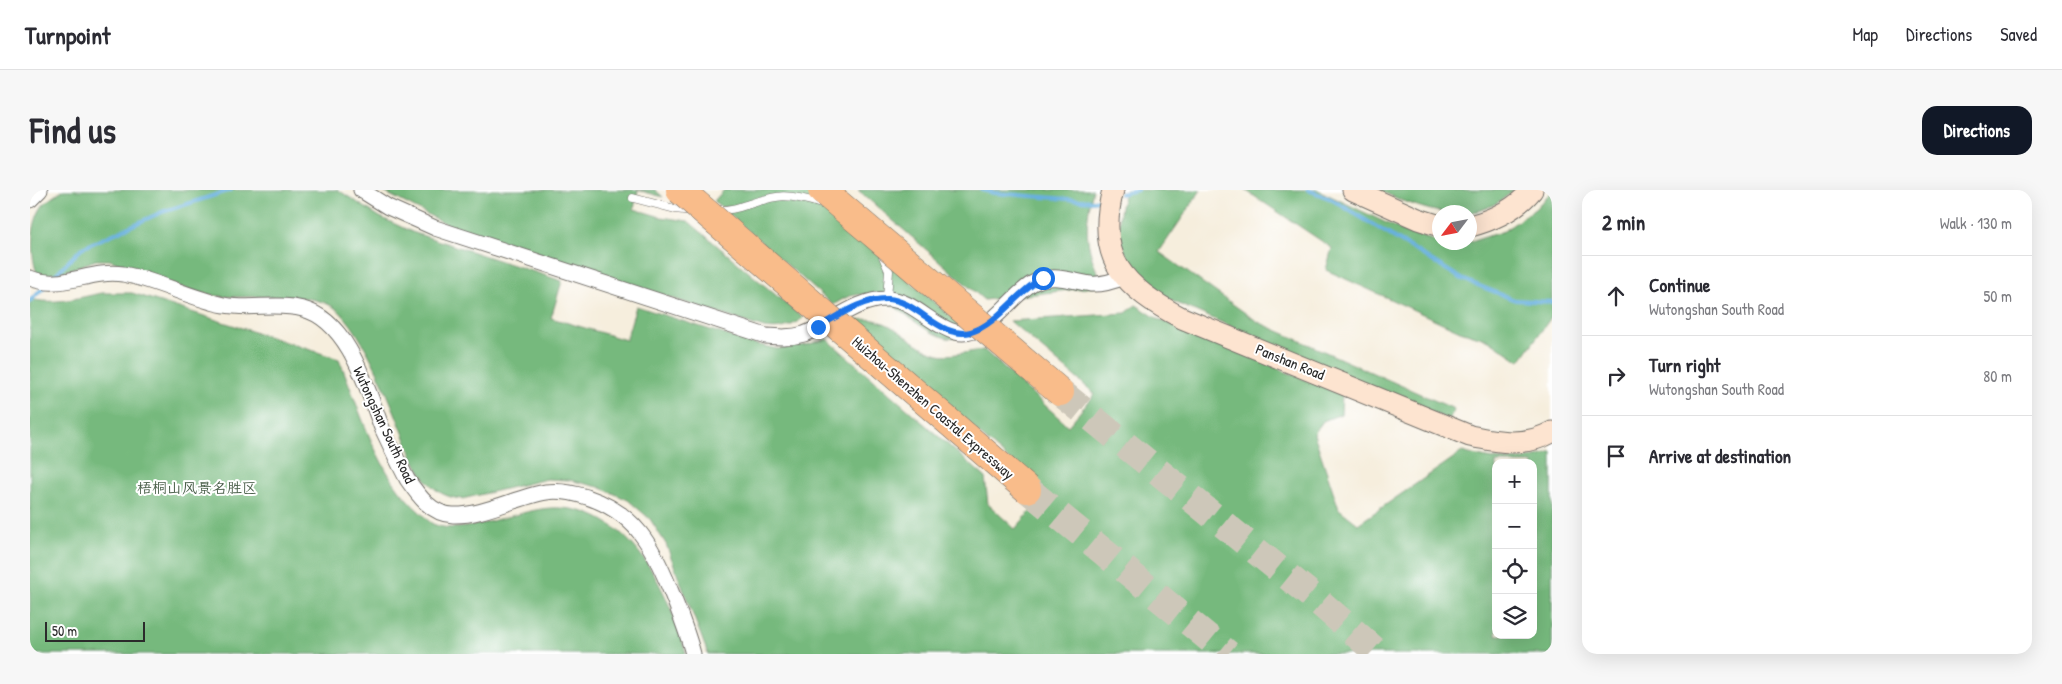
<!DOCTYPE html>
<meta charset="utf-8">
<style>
:root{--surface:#fff;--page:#f7f7f7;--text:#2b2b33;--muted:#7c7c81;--line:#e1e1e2;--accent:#111827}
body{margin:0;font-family:"Patrick Hand","LXGW WenKai TC",sans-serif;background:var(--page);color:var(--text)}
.controls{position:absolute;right:15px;bottom:15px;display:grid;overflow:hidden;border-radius:10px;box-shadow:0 5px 20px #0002}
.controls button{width:45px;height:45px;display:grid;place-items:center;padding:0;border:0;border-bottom:1px solid var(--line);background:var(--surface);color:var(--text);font:25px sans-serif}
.compass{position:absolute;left:1402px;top:15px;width:45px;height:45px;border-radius:50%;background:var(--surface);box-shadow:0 5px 20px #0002;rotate:238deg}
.scale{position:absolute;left:15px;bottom:12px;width:100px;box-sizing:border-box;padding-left:5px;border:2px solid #2b2b2b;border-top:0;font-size:14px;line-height:18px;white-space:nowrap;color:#2b2b2b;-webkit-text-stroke:4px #fff;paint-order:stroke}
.stop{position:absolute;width:15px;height:15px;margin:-11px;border:4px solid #1a73e8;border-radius:50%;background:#fff}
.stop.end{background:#1a73e8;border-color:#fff;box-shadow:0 1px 5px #0008}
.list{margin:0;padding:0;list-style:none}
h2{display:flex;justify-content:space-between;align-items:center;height:65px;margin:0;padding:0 20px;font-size:21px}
h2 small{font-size:16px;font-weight:400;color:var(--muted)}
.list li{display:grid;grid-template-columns:32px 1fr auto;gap:15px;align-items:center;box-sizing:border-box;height:80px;padding:0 20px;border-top:1px solid var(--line)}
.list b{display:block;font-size:19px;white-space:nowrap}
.list p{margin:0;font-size:16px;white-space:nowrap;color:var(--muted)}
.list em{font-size:16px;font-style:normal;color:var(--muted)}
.icon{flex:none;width:28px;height:28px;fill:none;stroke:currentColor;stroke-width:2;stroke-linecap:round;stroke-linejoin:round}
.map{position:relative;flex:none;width:1522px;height:464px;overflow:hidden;border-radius:15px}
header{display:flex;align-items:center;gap:30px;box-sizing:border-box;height:70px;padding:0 25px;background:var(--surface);border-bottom:1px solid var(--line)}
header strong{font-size:24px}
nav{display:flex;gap:28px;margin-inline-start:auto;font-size:18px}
.intro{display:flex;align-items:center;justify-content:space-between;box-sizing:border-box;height:120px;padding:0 30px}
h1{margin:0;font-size:35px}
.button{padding:12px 22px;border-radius:15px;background:var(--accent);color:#fff;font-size:18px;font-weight:700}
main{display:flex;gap:30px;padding:0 30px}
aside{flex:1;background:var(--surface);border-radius:15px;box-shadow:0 5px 20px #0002}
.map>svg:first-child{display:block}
.forest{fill:#76b97d;stroke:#507254;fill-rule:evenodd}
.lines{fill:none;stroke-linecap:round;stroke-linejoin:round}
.stream{stroke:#68b0df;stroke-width:4}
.highway-tunnel{stroke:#cdc7b9;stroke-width:28;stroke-dasharray:28 14;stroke-linecap:butt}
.lane-casing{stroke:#726f69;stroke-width:9}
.street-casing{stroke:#726f69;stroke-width:17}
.secondary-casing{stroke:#726f69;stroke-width:23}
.lane{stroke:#fff;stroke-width:8}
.street{stroke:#fff;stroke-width:15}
.secondary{stroke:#fde4d0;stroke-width:21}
.highway-bridge-casing{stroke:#726f69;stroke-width:29;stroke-linecap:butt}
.highway-bridge{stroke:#f9bc8a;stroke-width:28}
.route{stroke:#1a73e8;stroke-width:6}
.labels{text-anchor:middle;stroke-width:4;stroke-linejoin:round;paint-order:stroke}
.street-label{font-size:15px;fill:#2b2b2b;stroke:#fff}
.park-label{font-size:15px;fill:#4a5f4a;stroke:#fff}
</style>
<header>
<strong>Turnpoint</strong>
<nav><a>Map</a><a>Directions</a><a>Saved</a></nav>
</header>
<div class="intro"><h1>Find us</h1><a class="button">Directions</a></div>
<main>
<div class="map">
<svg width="1522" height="464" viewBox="0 0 1522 464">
<rect width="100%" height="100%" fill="#fff"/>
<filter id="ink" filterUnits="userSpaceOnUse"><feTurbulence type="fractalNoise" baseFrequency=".02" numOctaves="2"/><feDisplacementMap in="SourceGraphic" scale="10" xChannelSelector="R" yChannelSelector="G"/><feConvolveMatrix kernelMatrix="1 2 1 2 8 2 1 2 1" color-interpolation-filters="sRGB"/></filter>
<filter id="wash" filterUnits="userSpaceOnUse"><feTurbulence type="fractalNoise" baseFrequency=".0096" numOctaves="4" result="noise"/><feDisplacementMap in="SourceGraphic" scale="20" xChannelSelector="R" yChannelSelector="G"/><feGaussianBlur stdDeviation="1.12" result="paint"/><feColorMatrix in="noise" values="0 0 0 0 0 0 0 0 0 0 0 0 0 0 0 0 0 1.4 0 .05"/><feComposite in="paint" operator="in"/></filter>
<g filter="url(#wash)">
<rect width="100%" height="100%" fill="#f6eedd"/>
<path class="forest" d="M 33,0 L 308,0 L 350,27 L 382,42 L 532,91 L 521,128 L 596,150 L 606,116 L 721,153 L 747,159 L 776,155 L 797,149 L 955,287 L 958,314 L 985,339 L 1017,303 L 821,132 C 857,119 877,155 908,164 C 920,167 940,161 954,160 L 1038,236 L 1065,204 L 980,131 L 1096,123 L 1106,115 L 1128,129 L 1312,205 L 1311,224 L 1293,231 L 1284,244 L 1309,319 L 1328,334 L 1432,262 C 1463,271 1490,274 1522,262 L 1522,464 L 678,464 L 636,354 L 620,329 L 598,310 L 569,297 L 539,290 L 517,289 L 432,309 C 408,307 396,293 385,272 C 367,230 341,153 310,122 C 285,98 223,110 188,106 C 151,101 115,83 80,70 L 66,70 L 22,86 L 7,83 C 0,65 0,31 14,14 C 19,9 27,4 33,0 ZM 1466,273 L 1503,273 L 1503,445 L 1466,445 Z
M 350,0 L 625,0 L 633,7 L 608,0 L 604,19 L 631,27 L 658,31 L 773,128 C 759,138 750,140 734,138 L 422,37 Z
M 694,0 L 774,0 L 940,143 C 933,145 924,150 917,148 C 883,141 859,96 820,106 C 814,108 808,112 803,115 L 684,11 Z
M 828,0 L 1063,0 C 1053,41 1056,58 1073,96 L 954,110 Z
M 1096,0 L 1171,0 L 1129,62 L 1228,132 L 1424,219 L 1419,230 L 1142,111 C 1100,83 1077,51 1096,0 Z
M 1215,0 L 1288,0 L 1373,41 L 1412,53 L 1440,52 L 1474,41 L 1505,19 L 1522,1 L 1522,126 L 1490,171 L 1459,150 L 1430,141 L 1296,80 L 1302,58 Z
M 1348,0 L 1484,0 C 1441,40 1395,21 1348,0 Z
M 71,103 L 102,103 L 309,169 C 331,222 347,286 392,324 C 395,327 399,332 403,334 C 426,344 455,332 477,327 C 493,323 512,317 529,318 C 603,320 639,403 656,464 L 0,464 L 0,109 C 24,115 48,108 71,103 Z"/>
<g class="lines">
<path class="stream" d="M 952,0 L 964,3 L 1063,11 L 1074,9
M 1278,0 L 1301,9 L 1432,89 L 1485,110 L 1522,112
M 1090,4 L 1107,0
M 24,86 L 52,58 L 132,22 L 201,0
M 0,111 L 14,97"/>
</g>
</g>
<g filter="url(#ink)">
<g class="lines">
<path class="highway-tunnel" d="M 1030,202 L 1282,406 L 1349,464
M 997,299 L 1198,464"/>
<defs>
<path id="lane" d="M 603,8 L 645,19 L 662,21
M 683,20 C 690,20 699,20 706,18 C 744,7 750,0 791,14
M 851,62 L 859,81 L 857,109"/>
<path id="street" d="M 331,0 L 358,17 L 405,38 L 736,146 C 749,147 761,148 774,144 C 801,134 826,109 857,109 C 882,109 902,136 925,142 C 957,150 979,106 1003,93 C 1023,82 1040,91 1061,94 C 1073,95 1084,91 1094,87
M 0,10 L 10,0
M 0,88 C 31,101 60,79 93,84 C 127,90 159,108 194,115 C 220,120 247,112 273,119 C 319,131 337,199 352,238 C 360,255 368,272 377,289 C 388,305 401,324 423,325 C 452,326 487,307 516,302 C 529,300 544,303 557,307 C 605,323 622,355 640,399 C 649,421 657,441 663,464"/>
<path id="secondary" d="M 1083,0 C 1065,68 1094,98 1152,128 L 1440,246 C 1469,252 1495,257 1522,242
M 1323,0 L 1388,29 L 1410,36
M 1440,36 C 1463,30 1486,19 1502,0"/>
</defs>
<use href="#lane" class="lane-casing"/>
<use href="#street" class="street-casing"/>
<use href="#secondary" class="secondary-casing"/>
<use href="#lane" class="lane"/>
<use href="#street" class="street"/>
<use href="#secondary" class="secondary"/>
<defs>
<path id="highway-bridge" d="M 650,0 L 997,299
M 792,0 L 1030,202"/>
</defs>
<use href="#highway-bridge" class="highway-bridge-casing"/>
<use href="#highway-bridge" class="highway-bridge"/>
</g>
</g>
<g class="lines" filter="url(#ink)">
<path class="route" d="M 788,137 C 808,126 833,108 858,109 C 887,110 910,150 941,142 C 967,135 988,100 1013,88"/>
</g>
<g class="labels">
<g class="street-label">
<text transform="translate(1260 172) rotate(22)" y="5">Panshan Road</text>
<text transform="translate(903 218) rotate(41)" y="5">Huizhou-Shenzhen Coastal Expressway</text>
<text transform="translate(354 235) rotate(65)" y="5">Wutongshan South Road</text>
</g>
<g class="park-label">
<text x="167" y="303">梧桐山风景名胜区</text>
</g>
</g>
</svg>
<div class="controls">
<button>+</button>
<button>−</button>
<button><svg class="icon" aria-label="locate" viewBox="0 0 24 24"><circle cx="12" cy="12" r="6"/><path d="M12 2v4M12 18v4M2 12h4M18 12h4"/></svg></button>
<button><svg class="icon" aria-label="layers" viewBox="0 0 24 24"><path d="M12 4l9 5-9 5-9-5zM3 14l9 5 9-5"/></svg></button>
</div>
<svg class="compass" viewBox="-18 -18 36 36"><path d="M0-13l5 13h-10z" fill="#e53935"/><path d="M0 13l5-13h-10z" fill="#7c7c81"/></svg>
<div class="scale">50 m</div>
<div class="stop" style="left:1013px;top:88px"></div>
<div class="stop end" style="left:788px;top:137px"></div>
</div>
<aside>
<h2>2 min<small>Walk · 130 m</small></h2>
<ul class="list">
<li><svg class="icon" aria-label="ahead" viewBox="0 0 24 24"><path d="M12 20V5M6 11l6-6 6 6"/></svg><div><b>Continue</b><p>Wutongshan South Road</p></div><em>50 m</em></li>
<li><svg class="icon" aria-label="right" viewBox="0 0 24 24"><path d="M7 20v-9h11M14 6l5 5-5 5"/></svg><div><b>Turn right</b><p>Wutongshan South Road</p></div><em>80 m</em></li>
<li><svg class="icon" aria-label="arrive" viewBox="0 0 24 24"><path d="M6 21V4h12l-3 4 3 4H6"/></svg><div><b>Arrive at destination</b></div></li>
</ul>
</aside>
</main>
